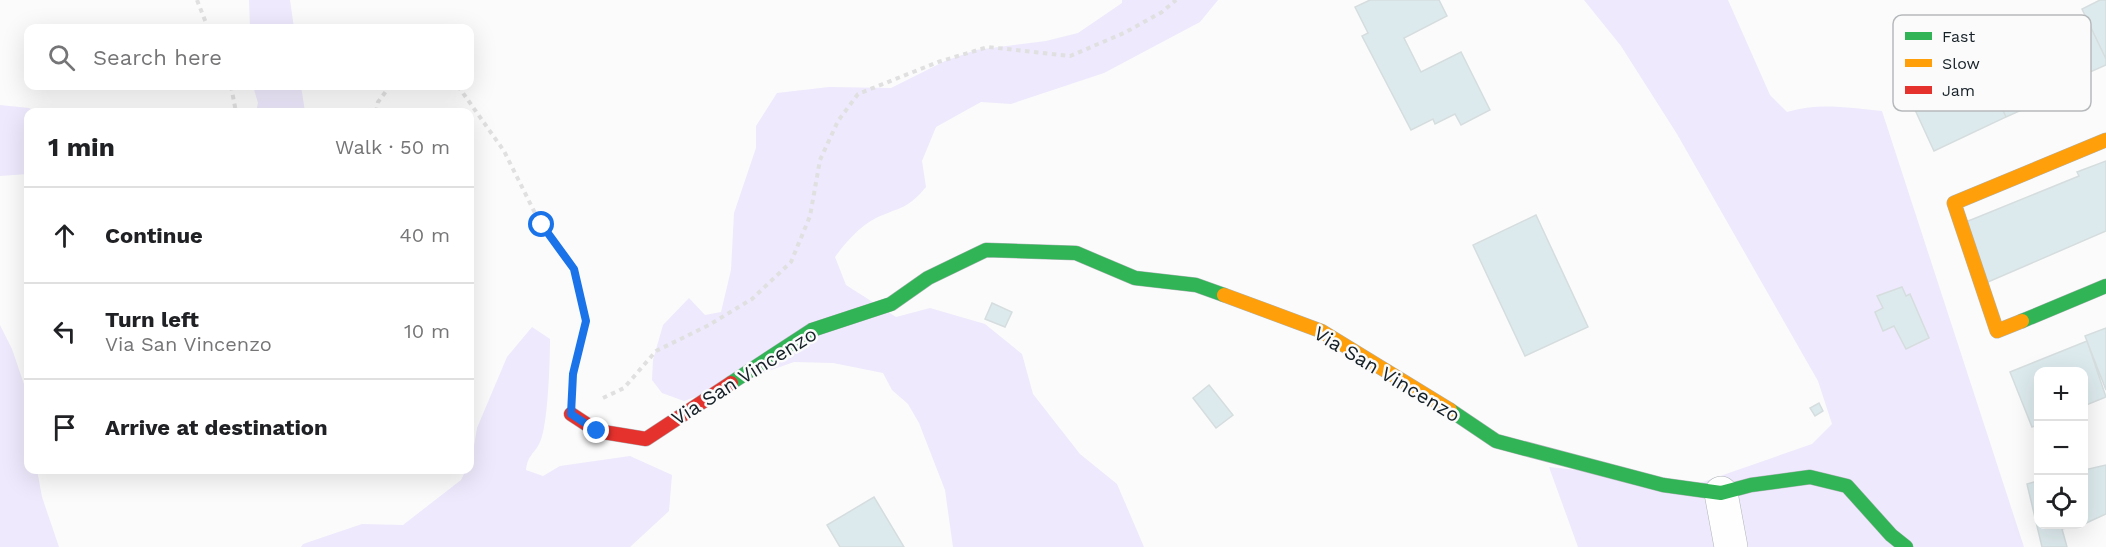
<!DOCTYPE html>
<meta charset="utf-8">
<style>
:root{--surface:#fff;--page:#f2f2f2;--text:#202124;--muted:#757577;--line:#e0e0e0}
body{margin:0;font-family:"Work Sans",sans-serif;background:var(--page);color:var(--text)}
.controls{position:absolute;right:18px;bottom:18px;display:grid;overflow:hidden;border-radius:12px;box-shadow:0 6px 24px #0002}
.controls button{width:54px;height:54px;display:grid;place-items:center;padding:0;border:0;border-bottom:2px solid var(--line);background:var(--surface);color:var(--text);font:30px sans-serif}
.stop{position:absolute;width:18px;height:18px;margin:-14px;border:4px solid #1a73e8;border-radius:50%;background:#fff}
.stop.end{background:#1a73e8;border-color:#fff;box-shadow:0 2px 6px #0008}
.list{margin:0;padding:0;list-style:none}
h2{display:flex;justify-content:space-between;align-items:center;height:78px;margin:0;padding:0 24px;font-size:26px}
h2 small{font-size:20px;font-weight:400;color:var(--muted)}
.list li{display:grid;grid-template-columns:39px 1fr auto;gap:18px;align-items:center;box-sizing:border-box;height:96px;padding:0 24px;border-top:2px solid var(--line)}
.list b{display:block;font-size:22px;white-space:nowrap}
.list p{margin:0;font-size:20px;white-space:nowrap;color:var(--muted)}
.list em{font-size:20px;font-style:normal;color:var(--muted)}
.icon{flex:none;width:33px;height:33px;fill:none;stroke:currentColor;stroke-width:2;stroke-linecap:round;stroke-linejoin:round}
.map{position:relative;flex:none;width:2106px;height:547px;overflow:hidden}
.search{position:absolute;background:var(--surface);box-shadow:0 6px 24px #0002;left:24px;top:24px;width:450px;height:66px;display:flex;align-items:center;gap:15px;box-sizing:border-box;padding:0 21px;border-radius:12px;color:var(--muted);font-size:22px}
.panel{position:absolute;background:var(--surface);box-shadow:0 6px 24px #0002;left:24px;top:108px;width:450px;height:366px;border-radius:12px}
.map>svg:first-child{display:block}
.green{fill:#eee9fc}
.building{fill:#ddeaed;stroke:#d5ddde;stroke-width:1.5}
.lines{fill:none;stroke-linecap:round;stroke-linejoin:round}
.street-casing{stroke:#afb4b8;stroke-width:34}
.fast-casing{stroke:#afb4b8;stroke-width:15}
.slow-casing{stroke:#afb4b8;stroke-width:15}
.jam-casing{stroke:#afb4b8;stroke-width:15}
.path{stroke:#e0e0e1;stroke-width:4;stroke-dasharray:4.5 4.5;stroke-linecap:butt}
.street{stroke:#fefefe;stroke-width:33}
.fast{stroke:#30b455;stroke-width:14}
.slow{stroke:#ff9f0a;stroke-width:14}
.jam{stroke:#e5322d;stroke-width:14}
.route{stroke:#1a73e8;stroke-width:8}
.labels{text-anchor:middle;stroke-width:5;stroke-linejoin:round;paint-order:stroke}
.street-label{font-size:20px;fill:#152027;stroke:#fbfbfb}
.key{fill:#fbfbfb;stroke:#b6b9bb;stroke-width:1.5}
.key-label{font-size:16px;fill:#152027}
</style>
<div class="map">
<svg width="2106" height="547" viewBox="0 0 2106 547">
<rect width="100%" height="100%" fill="#fbfbfb"/>
<path class="green" d="M 249,0 L 290,0 L 294,28 L 250,28 Z
M 1122,0 L 1218,0 L 1200,22 L 1104,73 L 1011,104 L 981,102 L 936,127 L 922,161 L 926,187 C 908,209 900,207 876,218 C 860,226 845,243 835,257 L 846,285 L 896,317 L 930,308 L 985,324 L 1022,354 L 1033,394 L 1080,454 L 1117,484 L 1144,547 L 953,547 L 945,490 L 919,423 L 908,404 L 892,390 L 883,373 L 833,363 L 794,362 L 684,401 L 662,393 L 652,380 L 653,360 L 663,325 L 689,298 L 705,315 L 721,312 L 731,270 L 734,213 L 756,148 L 756,126 L 777,93 L 829,87 L 891,88 L 945,61 L 976,50 L 1046,41 L 1078,33 L 1122,3 Z
M 1584,0 L 1728,0 L 1770,95 L 1787,112 C 1819,102 1849,108 1882,111 L 2024,547 L 1578,547 L 1549,467 L 1700,483 L 1812,444 L 1832,424 L 1818,381 L 1677,134 L 1621,46 Z
M 253,86 L 301,86 L 305,112 L 256,112 L 258,103 Z
M 0,105 L 29,108 L 36,112 L 28,112 L 28,174 L 0,176 Z
M 0,325 L 12,349 L 28,396 L 28,470 L 37,470 L 42,497 L 59,547 L 0,547 Z
M 532,327 L 550,339 C 550,360 548,426 540,442 C 534,455 528,454 526,470 L 543,476 L 560,466 L 630,456 L 672,475 L 669,511 L 630,547 L 301,547 L 303,544 L 362,524 L 403,525 L 461,480 L 466,470 L 470,470 L 477,428 L 507,357 Z"/>
<path class="building" d="M 1370,0 L 1439,0 L 1447,16 L 1404,38 L 1421,72 L 1461,52 L 1490,110 L 1461,125 L 1455,114 L 1435,124 L 1433,119 L 1411,130 L 1362,36 L 1368,33 L 1355,7 Z
M 2100,0 L 2106,0 L 2106,59 L 2082,9 Z
M 2085,15 L 2106,59 L 2106,65 L 2056,87 L 2034,37 Z
M 2037,44 L 2059,93 L 2006,117 L 1984,68 Z
M 1984,68 L 2006,117 L 1934,151 L 1911,101 Z
M 2106,161 L 2106,231 L 1981,285 L 1956,226 L 2079,176 L 2077,172 Z
M 1536,215 L 1588,327 L 1525,356 L 1473,245 Z
M 1902,287 L 1906,296 L 1910,294 L 1929,338 L 1906,349 L 1894,326 L 1883,331 L 1875,312 L 1883,308 L 1877,296 Z
M 992,303 L 1012,312 L 1005,327 L 985,319 Z
M 2106,328 L 2106,390 L 2085,336 Z
M 2087,341 L 2106,397 L 2084,406 L 2084,372 L 2038,372 L 2038,425 L 2032,427 L 2010,372 Z
M 1209,385 L 1233,415 L 1216,428 L 1193,398 Z
M 1819,403 L 1823,411 L 1815,416 L 1810,408 Z
M 2106,465 L 2106,514 L 2084,524 L 2084,470 Z
M 2038,481 L 2038,524 L 2081,524 L 2062,529 L 2067,547 L 2042,547 L 2027,484 Z
M 874,497 L 904,547 L 840,547 L 827,525 Z"/>
<g class="lines">
<defs>
<path id="street" d="M 1721,493 L 1731,547"/>
<path id="fast" d="M 2022,321 L 2106,286
M 731,383 L 812,330 L 891,304 L 928,278 L 986,250 L 1076,253 L 1135,278 L 1196,285 L 1224,295
M 1450,410 L 1496,441 L 1663,485 L 1721,493 L 1751,485 L 1810,477 L 1847,486 L 1891,535 L 1906,547"/>
<path id="slow" d="M 1224,295 L 1321,331 L 1450,410
M 2022,321 L 1997,331 L 1954,203 L 2106,140"/>
<path id="jam" d="M 571,414 L 597,431 L 646,439 L 731,383"/>
</defs>
<use href="#street" class="street-casing"/>
<use href="#fast" class="fast-casing"/>
<use href="#slow" class="slow-casing"/>
<use href="#jam" class="jam-casing"/>
<path class="path" d="M 197,0 L 208,28
M 231,86 L 236,112
M 458,86 L 504,151 L 541,225 L 574,269 L 586,321 L 572,383
M 376,112 L 378,102 L 390,86
M 603,398 L 624,388 L 656,351 L 709,325 L 752,299 L 791,262 L 810,216 L 820,160 L 838,121 L 858,94 L 938,62 L 988,47 L 1070,56 L 1124,33 L 1162,12 L 1176,0"/>
<use href="#street" class="street"/>
<use href="#fast" class="fast"/>
<use href="#slow" class="slow"/>
<use href="#jam" class="jam"/>
</g>
<g class="lines">
<path class="route" d="M 542,225 L 574,269 L 586,321 L 573,374 L 571,414 L 597,431"/>
</g>
<g class="labels">
<g class="street-label">
<text transform="translate(1387 374) rotate(31)" y="7">Via San Vincenzo</text>
<text transform="translate(744 376) rotate(-32)" y="7">Via San Vincenzo</text>
</g>
</g>
<rect x="1893" y="15" width="198" height="96" rx="9" class="key"/>
<rect x="1905" y="32" width="27" height="8" fill="#30b455"/>
<rect x="1905" y="59" width="27" height="8" fill="#ff9f0a"/>
<rect x="1905" y="86" width="27" height="8" fill="#e5322d"/>
<g class="key-label">
<text x="1942" y="42">Fast</text>
<text x="1942" y="69">Slow</text>
<text x="1942" y="96">Jam</text>
</g>
</svg>
<div class="controls">
<button>+</button>
<button>−</button>
<button><svg class="icon" aria-label="locate" viewBox="0 0 24 24"><circle cx="12" cy="12" r="6"/><path d="M12 2v4M12 18v4M2 12h4M18 12h4"/></svg></button>
</div>
<div class="stop" style="left:542px;top:225px"></div>
<div class="stop end" style="left:597px;top:431px"></div>
<div class="search"><svg class="icon" aria-label="search" viewBox="0 0 24 24"><circle cx="10" cy="10" r="6"/><path d="M15 15l6 6"/></svg>Search here</div>
<section class="panel">
<h2>1 min<small>Walk · 50 m</small></h2>
<ul class="list">
<li><svg class="icon" aria-label="ahead" viewBox="0 0 24 24"><path d="M12 20V5M6 11l6-6 6 6"/></svg><div><b>Continue</b></div><em>40 m</em></li>
<li><svg class="icon" aria-label="left" viewBox="0 0 24 24"><path d="M17 20v-9H6M10 6l-5 5 5 5"/></svg><div><b>Turn left</b><p>Via San Vincenzo</p></div><em>10 m</em></li>
<li><svg class="icon" aria-label="arrive" viewBox="0 0 24 24"><path d="M6 21V4h12l-3 4 3 4H6"/></svg><div><b>Arrive at destination</b></div></li>
</ul>
</section>
</div>
